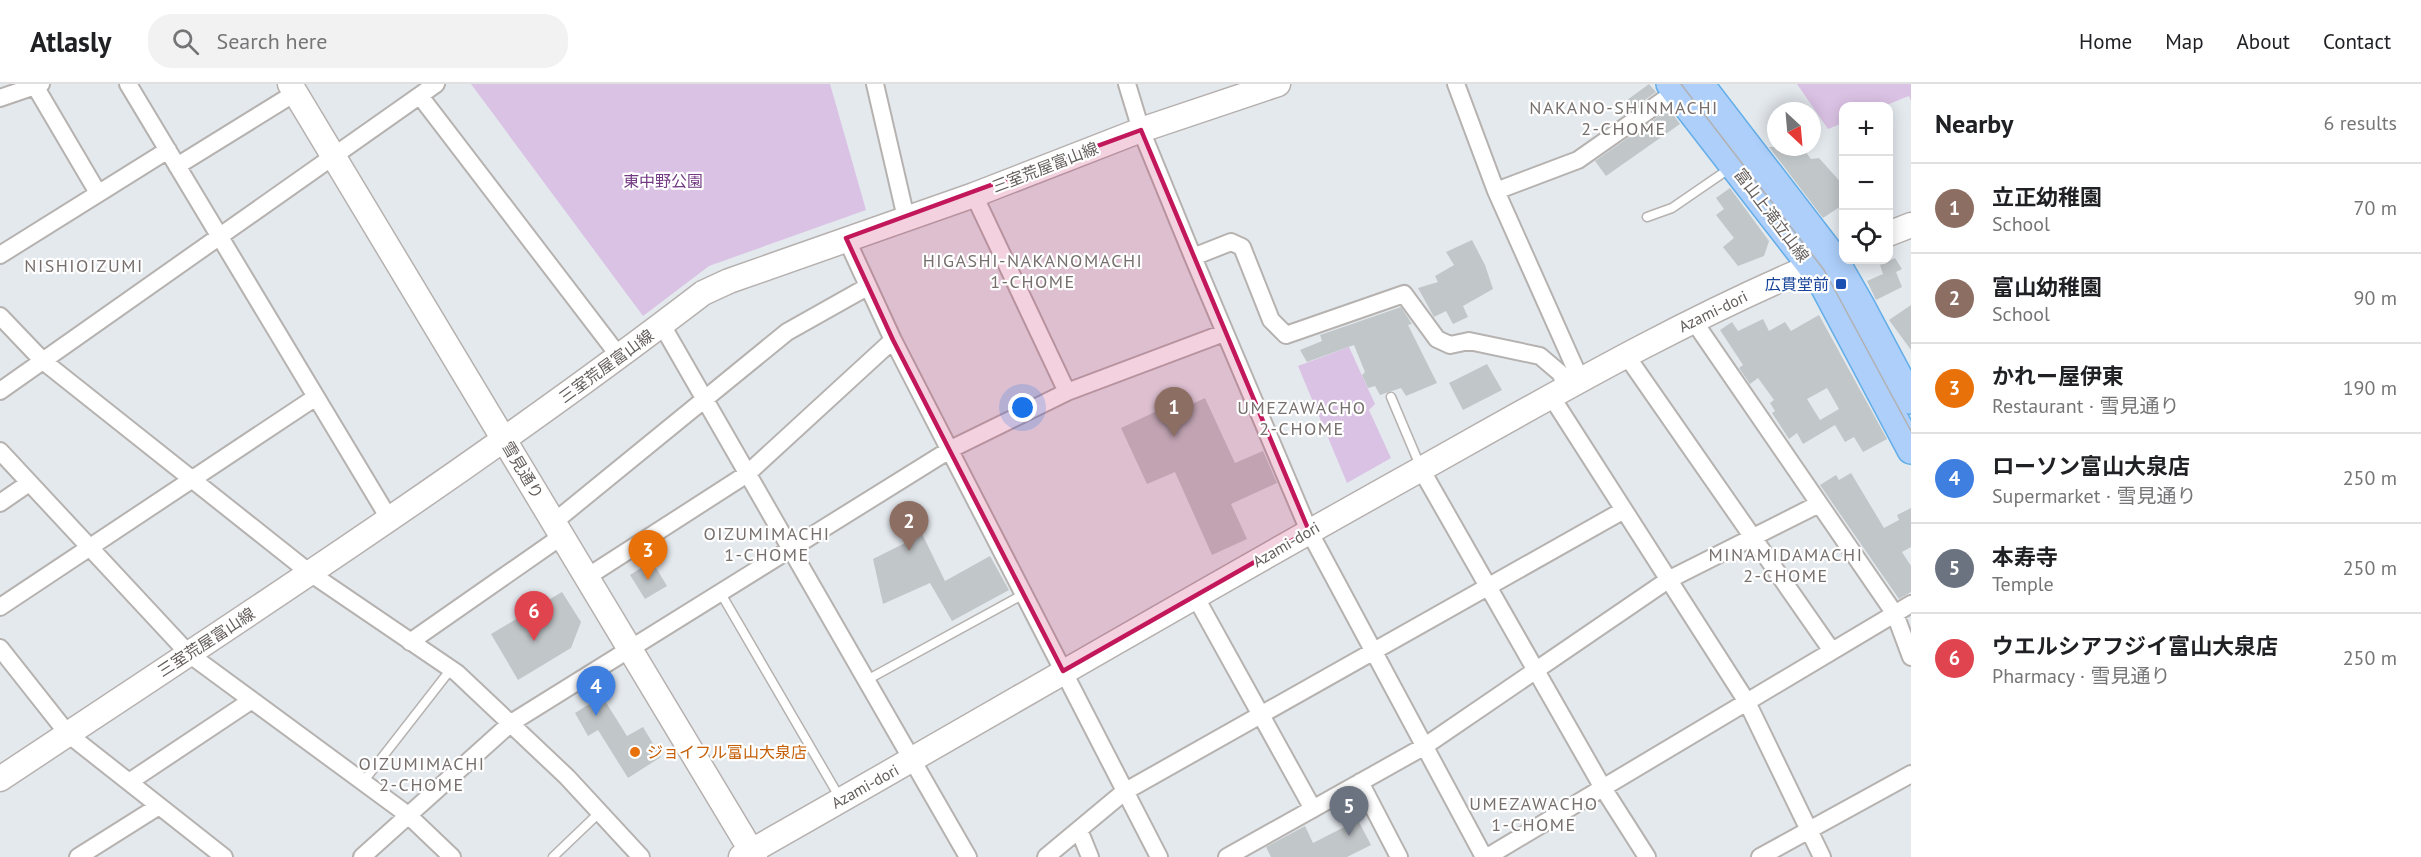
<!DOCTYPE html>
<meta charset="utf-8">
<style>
:root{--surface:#fff;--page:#f2f2f2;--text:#202124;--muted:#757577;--line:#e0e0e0;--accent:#111827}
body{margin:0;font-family:"PT Sans","Noto Sans JP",sans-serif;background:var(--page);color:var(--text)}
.controls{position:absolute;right:18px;top:18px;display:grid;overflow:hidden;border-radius:12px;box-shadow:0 3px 15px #0003}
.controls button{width:54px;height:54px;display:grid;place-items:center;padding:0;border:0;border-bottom:2px solid var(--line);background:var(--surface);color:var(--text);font:30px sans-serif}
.compass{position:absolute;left:1767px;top:18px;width:54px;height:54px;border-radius:50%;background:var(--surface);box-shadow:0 3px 15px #0003;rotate:154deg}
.you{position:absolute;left:1023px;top:324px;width:21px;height:21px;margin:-15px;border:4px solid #fff;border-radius:50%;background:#1a73e8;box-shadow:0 0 0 9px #1a73e833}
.badge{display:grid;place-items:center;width:39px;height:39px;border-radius:50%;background:var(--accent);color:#fff;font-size:20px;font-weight:700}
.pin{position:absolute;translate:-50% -50px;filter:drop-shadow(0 2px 3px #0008)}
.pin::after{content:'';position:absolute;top:32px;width:21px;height:18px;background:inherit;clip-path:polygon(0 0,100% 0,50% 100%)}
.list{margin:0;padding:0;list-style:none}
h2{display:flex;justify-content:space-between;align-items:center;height:78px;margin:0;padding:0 24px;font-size:26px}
h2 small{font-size:20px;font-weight:400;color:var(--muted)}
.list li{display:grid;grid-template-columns:39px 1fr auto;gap:18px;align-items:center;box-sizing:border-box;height:90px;padding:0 24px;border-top:2px solid var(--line)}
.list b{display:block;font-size:22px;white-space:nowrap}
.list p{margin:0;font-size:20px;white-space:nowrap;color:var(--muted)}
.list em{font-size:20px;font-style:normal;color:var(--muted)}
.icon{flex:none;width:33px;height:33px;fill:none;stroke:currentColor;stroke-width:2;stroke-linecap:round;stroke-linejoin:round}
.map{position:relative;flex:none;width:1911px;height:773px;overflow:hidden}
header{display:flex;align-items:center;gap:36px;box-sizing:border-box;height:84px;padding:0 30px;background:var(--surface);border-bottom:2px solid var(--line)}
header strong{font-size:28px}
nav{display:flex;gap:33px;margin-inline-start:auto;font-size:21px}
.search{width:420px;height:54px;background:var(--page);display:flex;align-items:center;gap:15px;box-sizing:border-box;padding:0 21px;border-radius:24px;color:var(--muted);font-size:22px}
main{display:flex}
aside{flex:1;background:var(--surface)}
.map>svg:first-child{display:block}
.green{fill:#dac2e4}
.building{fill:#c1c6c9;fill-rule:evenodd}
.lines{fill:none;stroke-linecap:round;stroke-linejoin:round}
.lane-casing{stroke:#b6b2b0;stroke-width:11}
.street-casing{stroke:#b6b2b0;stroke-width:20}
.secondary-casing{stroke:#b6b1af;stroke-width:27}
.primary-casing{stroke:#63aee8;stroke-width:30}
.lane{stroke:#fff;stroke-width:8}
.street{stroke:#fff;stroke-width:16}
.secondary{stroke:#fff;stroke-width:24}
.primary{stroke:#adcffa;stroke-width:27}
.tram{stroke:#b2b0b0;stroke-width:1.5}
.marked{fill:#c2185b;fill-opacity:0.2;stroke:#c2185b;stroke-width:4.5;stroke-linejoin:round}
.transit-dot{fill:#1a4fb4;stroke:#fff;stroke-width:2}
.food-dot{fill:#e8710a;stroke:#fff;stroke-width:2}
.labels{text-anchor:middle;stroke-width:4.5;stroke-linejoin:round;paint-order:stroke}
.street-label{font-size:16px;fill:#645e5c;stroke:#fff}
.park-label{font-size:16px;fill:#733b84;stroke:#fff}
.transit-label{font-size:16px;fill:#164399;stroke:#fff;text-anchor:end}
.food-label{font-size:16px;fill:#c56008;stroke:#fff;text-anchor:start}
.neighbourhood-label{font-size:18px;letter-spacing:1.5px;fill:#766f6d;stroke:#fff}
</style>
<header>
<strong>Atlasly</strong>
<div class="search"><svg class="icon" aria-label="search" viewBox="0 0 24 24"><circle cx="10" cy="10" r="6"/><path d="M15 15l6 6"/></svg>Search here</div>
<nav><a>Home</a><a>Map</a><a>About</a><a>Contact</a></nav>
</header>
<main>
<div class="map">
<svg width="1911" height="773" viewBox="0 0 1911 773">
<rect width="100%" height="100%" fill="#e4e9ee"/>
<path class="green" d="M 471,0 L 830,0 L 866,126 L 709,182 L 643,232 Z
M 1797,0 L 1911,0 L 1911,17 L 1909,12 L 1884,22 L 1844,22 L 1843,39 L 1828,45 Z
M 1349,263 L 1375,320 L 1369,326 L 1391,374 L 1347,399 L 1298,282 Z"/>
<path class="building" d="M 1649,0 L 1656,8 L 1629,27 L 1623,19 Z
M 1669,25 L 1680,40 L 1606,92 L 1595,77 Z
M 1769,63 L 1802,63 L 1811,75 L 1819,74 L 1844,102 L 1844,120 L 1823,134 Z
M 1730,104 L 1769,157 L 1764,172 L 1738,182 L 1723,163 L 1734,154 L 1716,131 L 1724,125 L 1716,114 Z
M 1472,156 L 1485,181 L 1493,205 L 1463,222 L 1468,233 L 1453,240 L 1446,227 L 1434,233 L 1418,204 L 1438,198 L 1435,192 L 1454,181 L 1446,168 Z
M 1895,174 L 1902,185 L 1896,188 L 1902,203 L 1876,216 L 1867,197 L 1883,190 L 1880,181 Z
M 1911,221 L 1911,266 L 1889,236 Z
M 1401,223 L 1412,240 L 1408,241 L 1437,299 L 1406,312 L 1401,304 L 1380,311 L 1375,302 L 1368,304 L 1362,291 L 1365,288 L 1354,261 L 1307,278 L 1300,266 L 1322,257 L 1320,251 Z
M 1819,231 L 1887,355 L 1863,368 L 1854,353 L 1845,358 L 1835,341 L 1803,360 L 1797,349 L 1789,355 L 1772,329 L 1775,327 L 1770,319 L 1774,316 L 1758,294 L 1750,300 L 1739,284 L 1743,281 L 1720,246 L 1732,238 L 1738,247 L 1763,235 L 1769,247 L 1785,238 L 1791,247 ZM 1827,304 L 1839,325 L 1820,336 L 1807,315 Z
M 1487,280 L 1502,306 L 1463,326 L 1449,299 Z
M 1205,314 L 1235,379 L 1263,367 L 1277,399 L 1231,420 L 1247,455 L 1212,471 L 1175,388 L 1147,400 L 1121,344 L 1176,318 L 1179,326 Z
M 1851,389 L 1884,444 L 1899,436 L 1897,431 L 1911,424 L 1911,463 L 1902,468 L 1911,482 L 1911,508 L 1899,515 L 1820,401 L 1836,391 L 1839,396 Z
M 910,425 L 945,497 L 990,472 L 1009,506 L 952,537 L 930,499 L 883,520 L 873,475 L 905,459 L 893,434 Z
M 652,477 L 667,502 L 645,515 L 630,491 Z
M 562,508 L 581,538 L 571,564 L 518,596 L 491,550 Z
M 602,612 L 627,652 L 643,643 L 661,673 L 628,694 L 598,646 L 588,652 L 575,629 Z
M 1358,736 L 1371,761 L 1347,773 L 1271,773 L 1266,763 L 1305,742 L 1313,759 Z"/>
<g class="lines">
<defs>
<path id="lane" d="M 1647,133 L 1672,124 L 1723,89
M 1391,313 L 1421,384
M 720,508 L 840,714
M 865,597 L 1024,510
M 363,698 L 451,585
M 553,773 L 600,728"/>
<path id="street" d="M 128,0 L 390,436
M 875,0 L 906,134
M 1127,0 L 1141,46 L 1193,173 L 1309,447 L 1484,773
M 1456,0 L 1496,107 L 1580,295
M 35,2 L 98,109
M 420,12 L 619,272
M 0,14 L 41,0
M 177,82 L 295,9
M 1496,107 L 1578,76 L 1675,8
M 974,111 L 1067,308
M 846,154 L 893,256 L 1159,773
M 0,171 L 168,66
M 1193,173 L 1231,158 L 1242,163 L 1271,236 L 1286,251 L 1404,210 L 1437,255 L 1450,261 L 1469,257 L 1540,272 L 1560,289 L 1567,303
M 0,232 L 43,277 L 310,489 L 457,589 L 567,693 L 641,773
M 1693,236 L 1895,530 L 1911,573
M 662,241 L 968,773
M 1626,271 L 1832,567
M 0,307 L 436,0
M 1551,312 L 1747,618 L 1822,773
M 0,367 L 189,570 L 408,731 L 452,773
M 1421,385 L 1603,704 L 1647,773
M 0,419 L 29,399
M 554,438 L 787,248 L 867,203
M 587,493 L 747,390 L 893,256
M 1195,512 L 1313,725
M 0,523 L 316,313
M 410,558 L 562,452
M 0,564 L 68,650 L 224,773
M 129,698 L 252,616
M 1360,698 L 1399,773
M 1079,746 L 1090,773
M 78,773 L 159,722
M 362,773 L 511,639 L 951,365 L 1067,308 L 1224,249
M 1046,773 L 1124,708 L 1624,426
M 1227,773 L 1425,662 L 1668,496 L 1819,420
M 1487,773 L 1911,520
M 1760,773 L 1911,690"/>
<path id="secondary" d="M 290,0 L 755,773
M 1888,150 L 1911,141
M 0,695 C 238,537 476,383 703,209 L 729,197 L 974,111 L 1141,46 L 1278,0
M 741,773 C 969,644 1194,511 1423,384 C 1555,310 1686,234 1826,176"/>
<path id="primary" d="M 1670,0 L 1811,182 L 1825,204 L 1911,366
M 1700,0 L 1833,173 L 1861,222 L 1911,316"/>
</defs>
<use href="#lane" class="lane-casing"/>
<use href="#street" class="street-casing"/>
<use href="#secondary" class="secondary-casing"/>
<use href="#primary" class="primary-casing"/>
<use href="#lane" class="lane"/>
<use href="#street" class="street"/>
<use href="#secondary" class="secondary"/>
<use href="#primary" class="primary"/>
<path class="tram" d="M 1681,0 L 1824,186 L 1911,347"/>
</g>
<path class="marked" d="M 1141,46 L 1309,447 L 1063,587 L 893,256 L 846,154 Z"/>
<rect class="transit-dot" x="1835" y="194" width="12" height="12" rx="3"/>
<circle class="food-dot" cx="635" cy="668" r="6"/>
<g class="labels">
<g class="street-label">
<text transform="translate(1045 83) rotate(-21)" y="6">三室荒屋富山線</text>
<text transform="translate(1772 131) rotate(53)" y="6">富山上滝立山線</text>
<text transform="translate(1713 227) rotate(-26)" y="6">Azami-dori</text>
<text transform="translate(606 282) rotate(-36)" y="6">三室荒屋富山線</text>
<text transform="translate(523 386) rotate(59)" y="6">雪見通り</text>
<text transform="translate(1286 460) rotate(-30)" y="6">Azami-dori</text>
<text transform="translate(206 558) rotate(-33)" y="6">三室荒屋富山線</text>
<text transform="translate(865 702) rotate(-29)" y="6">Azami-dori</text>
</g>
<g class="park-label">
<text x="663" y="103">東中野公園</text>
</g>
<g class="transit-label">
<text x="1829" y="206">広貫堂前</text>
</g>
<g class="food-label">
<text x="647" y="674">ジョイフル富山大泉店</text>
</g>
<g class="neighbourhood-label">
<text x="1624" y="30">NAKANO-SHINMACHI<tspan x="1624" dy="21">2-CHOME</tspan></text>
<text x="1033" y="183">HIGASHI-NAKANOMACHI<tspan x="1033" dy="21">1-CHOME</tspan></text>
<text x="84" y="188">NISHIOIZUMI</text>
<text x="1302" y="330">UMEZAWACHO<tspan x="1302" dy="21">2-CHOME</tspan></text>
<text x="767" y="456">OIZUMIMACHI<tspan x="767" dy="21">1-CHOME</tspan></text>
<text x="1786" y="477">MINAMIDAMACHI<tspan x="1786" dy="21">2-CHOME</tspan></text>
<text x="422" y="686">OIZUMIMACHI<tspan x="422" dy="21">2-CHOME</tspan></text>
<text x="1534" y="726">UMEZAWACHO<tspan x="1534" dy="21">1-CHOME</tspan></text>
</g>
</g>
</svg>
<div class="controls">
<button>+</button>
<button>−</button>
<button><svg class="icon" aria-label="locate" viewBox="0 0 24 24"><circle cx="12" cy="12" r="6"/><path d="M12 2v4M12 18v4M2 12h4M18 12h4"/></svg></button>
</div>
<svg class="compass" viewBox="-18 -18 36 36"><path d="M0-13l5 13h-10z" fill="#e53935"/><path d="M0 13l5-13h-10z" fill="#757577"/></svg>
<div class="you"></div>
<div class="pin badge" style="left:1174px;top:353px;background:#8d6e63">1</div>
<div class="pin badge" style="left:909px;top:467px;background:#8d6e63">2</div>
<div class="pin badge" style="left:648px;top:496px;background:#e8710a">3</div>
<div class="pin badge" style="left:596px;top:632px;background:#3f7fe0">4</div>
<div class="pin badge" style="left:1349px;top:752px;background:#6b7280">5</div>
<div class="pin badge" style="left:534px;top:557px;background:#e0444e">6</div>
</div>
<aside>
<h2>Nearby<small>6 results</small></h2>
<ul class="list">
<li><span class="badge" style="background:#8d6e63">1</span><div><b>立正幼稚園</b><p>School</p></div><em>70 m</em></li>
<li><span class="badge" style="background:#8d6e63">2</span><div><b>富山幼稚園</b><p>School</p></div><em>90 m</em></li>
<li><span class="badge" style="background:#e8710a">3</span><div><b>かれー屋伊東</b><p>Restaurant · 雪見通り</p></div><em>190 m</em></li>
<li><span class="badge" style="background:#3f7fe0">4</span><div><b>ローソン富山大泉店</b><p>Supermarket · 雪見通り</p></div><em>250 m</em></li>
<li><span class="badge" style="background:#6b7280">5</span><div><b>本寿寺</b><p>Temple</p></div><em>250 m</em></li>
<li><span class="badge" style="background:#e0444e">6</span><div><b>ウエルシアフジイ富山大泉店</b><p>Pharmacy · 雪見通り</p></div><em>250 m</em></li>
</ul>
</aside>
</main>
